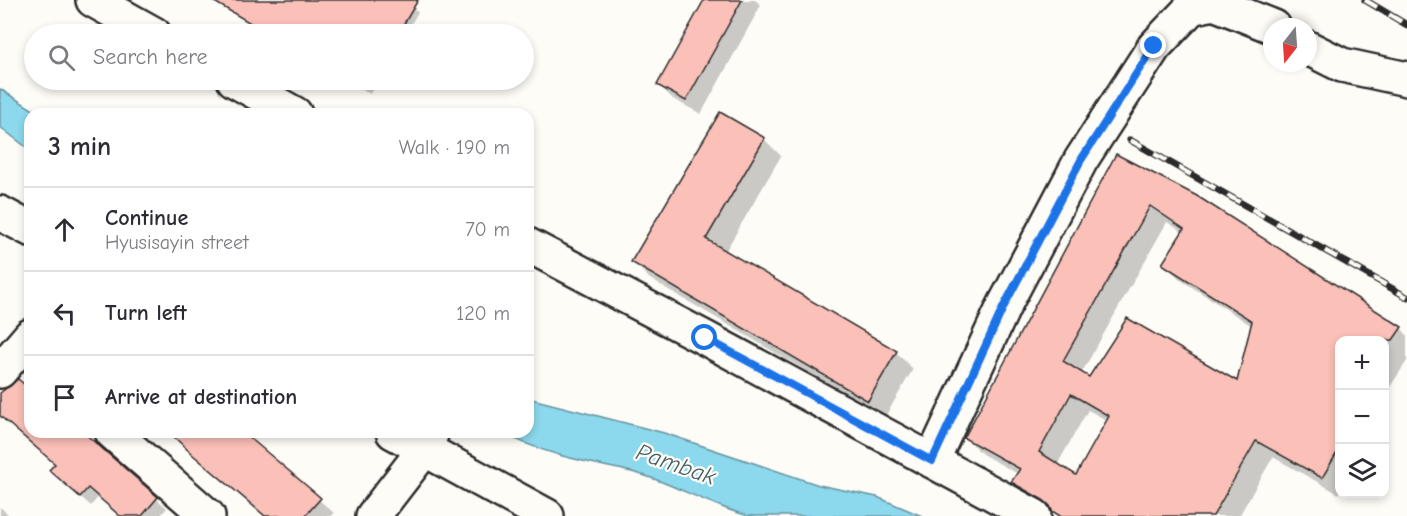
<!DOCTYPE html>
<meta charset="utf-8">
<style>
:root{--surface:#fff;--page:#f7f7f7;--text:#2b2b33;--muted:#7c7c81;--line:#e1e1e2}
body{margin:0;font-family:"Comic Neue",sans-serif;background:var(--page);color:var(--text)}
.controls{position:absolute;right:18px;bottom:18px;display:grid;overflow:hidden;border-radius:12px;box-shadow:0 3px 9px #0003}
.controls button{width:54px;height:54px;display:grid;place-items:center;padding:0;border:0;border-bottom:2px solid var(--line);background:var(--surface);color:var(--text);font:30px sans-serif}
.compass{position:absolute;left:1263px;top:18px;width:54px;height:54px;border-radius:50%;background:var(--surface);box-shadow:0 3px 9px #0003;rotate:197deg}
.stop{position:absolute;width:18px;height:18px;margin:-14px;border:4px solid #1a73e8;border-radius:50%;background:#fff}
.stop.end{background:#1a73e8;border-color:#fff;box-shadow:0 2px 6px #0008}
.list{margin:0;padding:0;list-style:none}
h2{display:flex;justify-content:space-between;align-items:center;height:78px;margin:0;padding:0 24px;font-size:26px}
h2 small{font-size:20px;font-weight:400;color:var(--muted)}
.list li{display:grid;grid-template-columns:39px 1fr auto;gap:18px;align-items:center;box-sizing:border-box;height:84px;padding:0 24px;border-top:2px solid var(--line)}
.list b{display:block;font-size:22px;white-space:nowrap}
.list p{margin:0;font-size:20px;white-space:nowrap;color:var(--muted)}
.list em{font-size:20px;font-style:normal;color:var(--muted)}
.icon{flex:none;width:33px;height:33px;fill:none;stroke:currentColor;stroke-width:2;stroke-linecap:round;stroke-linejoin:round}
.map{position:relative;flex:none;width:1407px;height:516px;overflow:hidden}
.search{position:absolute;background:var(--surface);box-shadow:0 3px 9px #0003;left:24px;top:24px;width:510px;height:66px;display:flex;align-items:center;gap:15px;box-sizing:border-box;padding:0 21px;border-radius:33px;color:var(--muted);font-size:22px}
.panel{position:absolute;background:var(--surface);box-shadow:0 3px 9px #0003;left:24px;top:108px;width:510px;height:330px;border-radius:18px}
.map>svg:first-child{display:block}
.water{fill:#8cd8ed;stroke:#65939f;stroke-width:1.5}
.shadow{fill:#0003;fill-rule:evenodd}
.building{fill:#fbc0b8;stroke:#2b2b2b;stroke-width:1.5;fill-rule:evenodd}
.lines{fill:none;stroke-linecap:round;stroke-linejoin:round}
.minor-casing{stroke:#2b2b2b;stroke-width:38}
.minor{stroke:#fdfcf7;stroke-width:33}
.rail-casing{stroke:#2b2b2b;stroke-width:7}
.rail{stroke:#fdfcf7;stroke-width:4.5;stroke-dasharray:14;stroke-linecap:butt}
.route{stroke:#1a73e8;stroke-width:8}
.labels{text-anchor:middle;stroke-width:4.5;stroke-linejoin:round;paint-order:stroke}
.water-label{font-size:24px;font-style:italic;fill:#485f65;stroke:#fdfcf7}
</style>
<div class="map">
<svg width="1407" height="516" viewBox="0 0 1407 516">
<rect width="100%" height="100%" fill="#fdfcf7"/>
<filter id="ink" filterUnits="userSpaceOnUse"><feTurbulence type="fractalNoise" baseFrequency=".0167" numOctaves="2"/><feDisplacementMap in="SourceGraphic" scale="12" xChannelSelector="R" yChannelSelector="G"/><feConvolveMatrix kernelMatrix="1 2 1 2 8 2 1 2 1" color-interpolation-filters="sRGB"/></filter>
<g filter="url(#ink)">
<path class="water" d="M 0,89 L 40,114 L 30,114 L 30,150 L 0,127 Z
M 528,398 L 664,433 L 819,485 L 877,497 L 922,516 L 748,516 C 740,513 731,511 722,507 C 689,495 658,477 623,470 C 581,461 540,453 501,432 L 528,432 Z"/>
<path class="shadow" d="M 210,0 L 401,0 L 418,12 L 405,34 L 268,34 Z
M 706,0 L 755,0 L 761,5 L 701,114 L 673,99 L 659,85 Z
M 345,80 L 378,80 L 370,94 Z
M 764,139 L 781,156 L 725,252 L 896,352 L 913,369 L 885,417 L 650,279 L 633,262 Z
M 1116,156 L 1401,328 L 1407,335 L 1407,361 L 1384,396 L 1384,340 L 1340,340 L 1339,494 L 1273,457 L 1239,516 L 1059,516 L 1030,499 L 1013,482 L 1018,474 L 982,454 L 965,437 ZM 1167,222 L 1184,233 L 1164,264 L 1181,280 L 1252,326 L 1238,383 L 1090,379 L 1081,374 ZM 1088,410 L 1108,421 L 1077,477 L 1057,465 Z
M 30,391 L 30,432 L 79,432 L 167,508 L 160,516 L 120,516 L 98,497 L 91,506 L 61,480 L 56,464 L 0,416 L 0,396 Z
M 171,432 L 259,432 L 251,440 L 334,513 L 331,516 L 265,516 L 209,469 Z
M 0,507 L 10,516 L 0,516 Z"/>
<path class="building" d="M 211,0 L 418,0 L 398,34 L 269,34 Z
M 704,0 L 742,0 L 686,101 L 657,85 Z
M 720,112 L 765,138 L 706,239 L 897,351 L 868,401 L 631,262 Z
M 1116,154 L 1197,196 L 1402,327 L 1393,340 L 1340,340 L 1340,448 L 1322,478 L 1256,441 L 1213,516 L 1060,516 L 1052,511 L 1050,506 L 1043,500 L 1011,482 L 1020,469 L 964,438 ZM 1150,206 L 1184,229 L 1162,264 L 1252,321 L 1237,381 L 1127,318 L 1089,377 L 1063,361 ZM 1071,394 L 1109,416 L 1076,475 L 1039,452 Z
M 18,379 L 30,389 L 30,432 L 83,432 L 158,497 L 142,516 L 120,516 L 88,488 L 80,497 L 49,470 L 55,464 L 0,416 L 0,393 Z
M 169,432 L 243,432 L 321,498 L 305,516 L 265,516 L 193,455 Z"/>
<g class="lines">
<defs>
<path id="minor" d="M 93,0 L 154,34
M 1308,48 L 1342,65 L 1407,79
M 234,80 L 295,114
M 0,213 L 30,229
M 528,245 L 705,338 L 1034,516
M 0,371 L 30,336
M 112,432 L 208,516
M 393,432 L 547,516
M 932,461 L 1004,306 L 1081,160 L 1154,47 L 1191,8 L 1214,3 L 1274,27
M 373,516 L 424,450 L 432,432"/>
</defs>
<use href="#minor" class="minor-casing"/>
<use href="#minor" class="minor"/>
<defs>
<path id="rail" d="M 1365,0 L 1407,25
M 1130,140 L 1407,297"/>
</defs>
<use href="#rail" class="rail-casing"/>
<use href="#rail" class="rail"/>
</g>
</g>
<g class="lines" filter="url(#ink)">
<path class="route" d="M 705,338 L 932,461 L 1004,306 L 1081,160 L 1154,46"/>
</g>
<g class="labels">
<g class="water-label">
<text transform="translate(676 464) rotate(19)" y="8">Pambak</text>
</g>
</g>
</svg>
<div class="controls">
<button>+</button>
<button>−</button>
<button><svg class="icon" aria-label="layers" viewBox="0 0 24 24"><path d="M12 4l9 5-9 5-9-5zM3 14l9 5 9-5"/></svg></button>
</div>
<svg class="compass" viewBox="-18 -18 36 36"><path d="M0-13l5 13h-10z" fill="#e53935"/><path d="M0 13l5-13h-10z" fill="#7c7c81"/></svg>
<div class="stop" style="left:705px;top:338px"></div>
<div class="stop end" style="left:1154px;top:46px"></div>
<div class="search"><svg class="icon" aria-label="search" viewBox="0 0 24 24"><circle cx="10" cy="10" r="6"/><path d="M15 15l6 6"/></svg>Search here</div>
<section class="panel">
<h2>3 min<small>Walk · 190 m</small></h2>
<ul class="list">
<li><svg class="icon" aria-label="ahead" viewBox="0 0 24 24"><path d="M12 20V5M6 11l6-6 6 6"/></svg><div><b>Continue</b><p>Hyusisayin street</p></div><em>70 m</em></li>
<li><svg class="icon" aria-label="left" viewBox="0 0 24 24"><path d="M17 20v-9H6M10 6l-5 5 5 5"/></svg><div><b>Turn left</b></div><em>120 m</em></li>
<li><svg class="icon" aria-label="arrive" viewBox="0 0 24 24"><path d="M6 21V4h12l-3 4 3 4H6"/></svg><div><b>Arrive at destination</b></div></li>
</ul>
</section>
</div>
